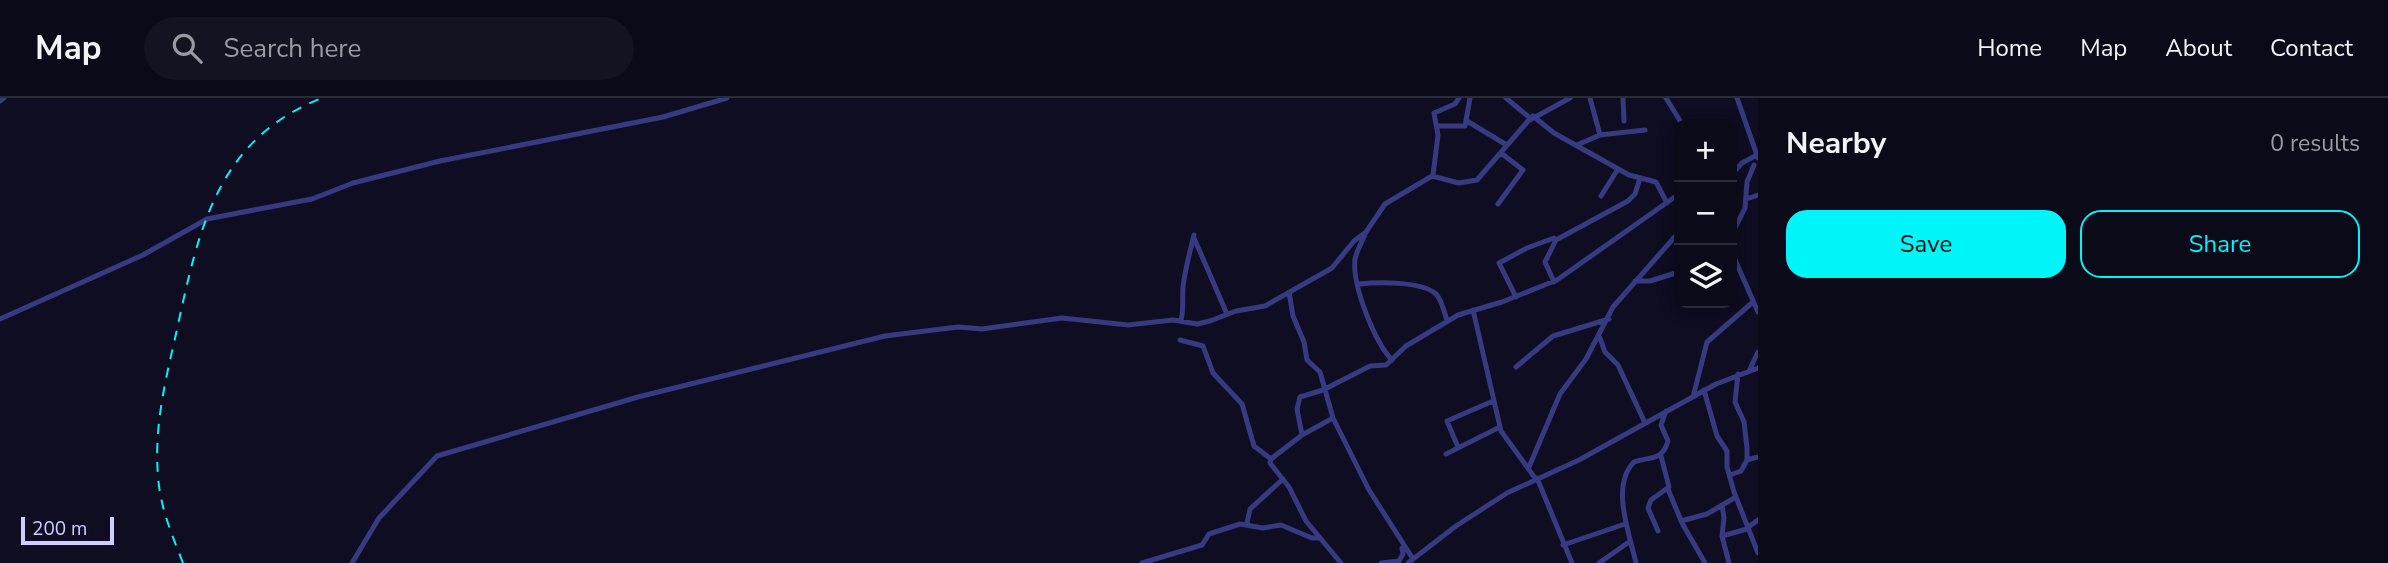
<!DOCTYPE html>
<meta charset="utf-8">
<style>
:root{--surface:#0a0a19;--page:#131322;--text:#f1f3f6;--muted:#999aa2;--line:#2a2b38;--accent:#00f5f8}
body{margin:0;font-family:"Nunito Sans",sans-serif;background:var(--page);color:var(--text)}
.controls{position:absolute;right:21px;top:21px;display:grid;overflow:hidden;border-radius:14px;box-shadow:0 4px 18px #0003}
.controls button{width:63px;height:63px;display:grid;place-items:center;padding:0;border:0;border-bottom:2px solid var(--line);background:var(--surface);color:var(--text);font:35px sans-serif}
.scale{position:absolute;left:21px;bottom:18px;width:93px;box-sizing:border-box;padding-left:7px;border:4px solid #cecdff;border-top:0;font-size:19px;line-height:24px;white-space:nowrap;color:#cecdff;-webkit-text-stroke:5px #0e0d21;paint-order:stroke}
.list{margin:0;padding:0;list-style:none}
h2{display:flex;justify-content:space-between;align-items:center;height:91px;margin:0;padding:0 28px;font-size:30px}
h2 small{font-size:23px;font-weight:400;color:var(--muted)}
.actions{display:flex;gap:14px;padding:21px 28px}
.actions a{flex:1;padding:16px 0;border:2px solid var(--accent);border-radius:21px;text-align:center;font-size:24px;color:var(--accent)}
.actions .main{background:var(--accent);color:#111}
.icon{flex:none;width:38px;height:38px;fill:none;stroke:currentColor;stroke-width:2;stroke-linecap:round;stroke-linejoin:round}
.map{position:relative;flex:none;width:1758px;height:465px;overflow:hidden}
header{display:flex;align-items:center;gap:42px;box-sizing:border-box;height:98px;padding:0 35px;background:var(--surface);border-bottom:2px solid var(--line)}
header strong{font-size:33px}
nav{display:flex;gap:38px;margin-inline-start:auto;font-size:24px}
.search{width:490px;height:63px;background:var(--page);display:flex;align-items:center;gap:18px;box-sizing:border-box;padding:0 24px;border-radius:38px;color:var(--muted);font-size:26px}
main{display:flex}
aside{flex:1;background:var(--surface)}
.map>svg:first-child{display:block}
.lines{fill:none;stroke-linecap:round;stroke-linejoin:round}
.minor{stroke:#373a81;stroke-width:5}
.rail{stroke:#00f5f8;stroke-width:2;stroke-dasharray:10 9;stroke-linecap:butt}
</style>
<header>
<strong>Map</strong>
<div class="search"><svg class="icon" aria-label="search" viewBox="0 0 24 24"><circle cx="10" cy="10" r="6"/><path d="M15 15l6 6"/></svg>Search here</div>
<nav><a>Home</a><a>Map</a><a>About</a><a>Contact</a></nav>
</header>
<main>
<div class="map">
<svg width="1758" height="465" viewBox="0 0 1758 465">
<rect width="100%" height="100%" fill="#0e0d21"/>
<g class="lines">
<path class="minor" d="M 1506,0 L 1530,20
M 1590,0 L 1600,37
M 1623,0 L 1624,23
M 1666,0 L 1682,26
M 1737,0 L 1758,60
M 0,3 L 4,0
M 1533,18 L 1554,35 L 1629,77 L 1656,84 L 1667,105
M 1467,23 L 1505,46
M 1437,28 L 1465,28 L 1470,0
M 1577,47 L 1600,37 L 1645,32
M 1732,76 L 1742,65 L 1757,57
M 1433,77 L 1438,37 L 1434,15 L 1455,6 L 1459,0
M 1601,98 L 1618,71
M 1746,101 L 1758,97
M 1498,106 L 1523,72 L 1501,55
M 1365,136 C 1362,144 1357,152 1355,161 C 1352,187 1374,243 1392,262
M 1732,136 L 1745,110 L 1747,84 L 1754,67
M 1194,140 L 1227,216
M 1732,155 L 1758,214
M 1635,183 L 1650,183 L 1679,174
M 1554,184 L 1545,164 L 1556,142 L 1628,103 L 1635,96 L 1640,80
M 1359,186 C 1378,184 1421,183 1436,196 C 1442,202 1444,214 1447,222
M 1289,194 L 1293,218 L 1304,244 L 1307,262 L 1320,274 L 1333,320 L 1369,392 L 1413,461
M 1516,199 L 1499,165 L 1527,150 L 1554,140
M 1473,212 L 1501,333 L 1535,380
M 0,221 L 143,157 L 207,121 L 312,101 L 353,85 L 440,63 L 663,19 L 727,0
M 1181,223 C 1184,210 1182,201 1183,189 C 1185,171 1190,154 1194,137
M 1600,240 L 1605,254 L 1618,267 L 1645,325
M 1180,242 L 1203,248 L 1213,275 L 1242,306 L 1254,348 L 1271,361
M 1516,269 L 1553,238 L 1609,221
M 1749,273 L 1758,254
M 1704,292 L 1717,338 L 1727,353 L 1727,369 L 1734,394 L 1758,455
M 1693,299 L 1707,244 L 1753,204
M 1333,320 L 1302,337 L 1271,361 L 1270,365 L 1289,389 L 1306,423 L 1341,465
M 1302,337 L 1297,311 L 1300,299 L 1323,292 L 1370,268 L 1386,267 L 1406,248 L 1458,217 L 1502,204 L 1557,182 L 1679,96
M 1458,349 L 1447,323 L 1493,303
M 1446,356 L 1500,329
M 1747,362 L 1758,359
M 1529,369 L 1560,296 L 1586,261 L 1613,209 L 1679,134
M 1730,377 L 1741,373 L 1747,362 L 1747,350 L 1744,324 L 1735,304 L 1738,276
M 1537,380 L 1572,465
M 1668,391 L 1682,425 L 1705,465
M 1722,407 L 1724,420 L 1722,438 L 1729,465
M 1681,423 L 1707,416 L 1736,399
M 1247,425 L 1250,411 L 1283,381
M 1747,430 L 1758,422
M 1658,433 L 1648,410 L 1651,402 L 1669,389 L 1661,358
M 1722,438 L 1747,431
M 1563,447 L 1625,426
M 352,465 L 379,420 L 437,358 L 638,299 L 885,238 L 958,229 L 982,231 L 1062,220 L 1128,227 L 1173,222 L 1197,226 L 1210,223 L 1236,213 L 1265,208 L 1332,170 L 1354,143 L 1366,134 L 1385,106 L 1432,78 L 1459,85 L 1477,82 L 1528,23 L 1570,0
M 1142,465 L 1202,447 L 1209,436 L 1240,426 L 1263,430 L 1281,427 L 1312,440 L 1320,440
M 1381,465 L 1399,463 L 1403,456 L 1402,450
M 1408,465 L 1456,428 L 1507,395 L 1579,362 L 1716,286 L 1758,270
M 1599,465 L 1629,444
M 1636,465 C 1630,437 1610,388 1634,364 C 1650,358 1662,364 1668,343 L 1661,327 L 1666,313"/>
<path class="rail" d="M 183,465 C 172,437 160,409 158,378 C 154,329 165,284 176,236 C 198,135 215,42 322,0"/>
</g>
</svg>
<div class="controls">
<button>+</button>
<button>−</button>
<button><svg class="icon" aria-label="layers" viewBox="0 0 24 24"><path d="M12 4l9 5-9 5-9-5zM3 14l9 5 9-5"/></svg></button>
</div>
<div class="scale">200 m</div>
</div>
<aside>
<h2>Nearby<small>0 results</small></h2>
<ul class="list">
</ul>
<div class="actions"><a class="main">Save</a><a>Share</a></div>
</aside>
</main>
